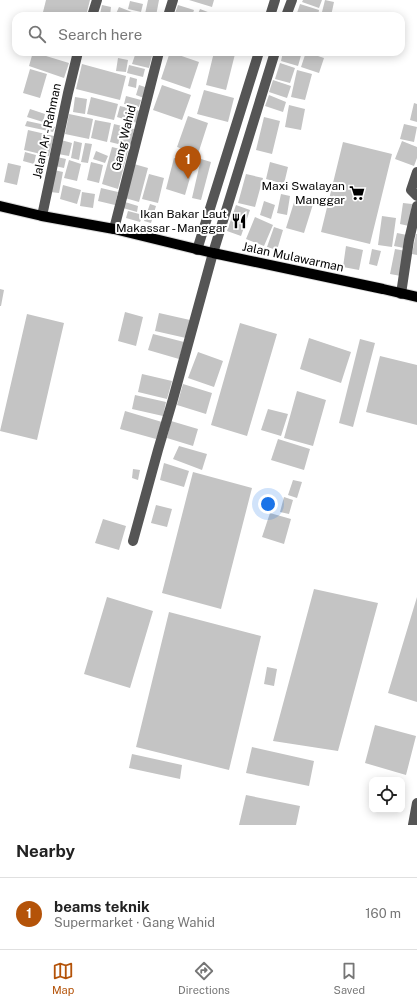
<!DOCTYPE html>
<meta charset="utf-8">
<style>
:root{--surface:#fff;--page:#f6f6f6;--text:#222;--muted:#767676;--line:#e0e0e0;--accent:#b45309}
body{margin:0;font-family:"Public Sans",sans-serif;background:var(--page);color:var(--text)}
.controls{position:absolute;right:12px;bottom:12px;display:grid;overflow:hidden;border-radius:8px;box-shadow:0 2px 10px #0003}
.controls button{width:36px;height:36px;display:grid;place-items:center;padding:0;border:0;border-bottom:1px solid var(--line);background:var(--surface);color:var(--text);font:20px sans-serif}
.you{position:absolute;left:268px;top:504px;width:14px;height:14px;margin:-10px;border:3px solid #fff;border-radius:50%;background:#1a73e8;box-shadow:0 0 0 6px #1a73e833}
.badge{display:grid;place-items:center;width:26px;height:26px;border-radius:50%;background:var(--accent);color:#fff;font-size:13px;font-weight:700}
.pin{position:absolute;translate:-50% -33px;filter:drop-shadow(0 1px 2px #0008)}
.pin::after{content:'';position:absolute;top:21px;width:14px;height:12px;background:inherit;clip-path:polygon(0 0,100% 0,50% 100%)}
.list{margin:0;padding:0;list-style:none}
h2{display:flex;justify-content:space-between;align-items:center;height:52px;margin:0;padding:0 16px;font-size:17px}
h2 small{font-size:13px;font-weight:400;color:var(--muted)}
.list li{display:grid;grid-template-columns:26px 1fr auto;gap:12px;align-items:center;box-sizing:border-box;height:72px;padding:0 16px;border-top:1px solid var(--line)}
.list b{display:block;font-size:15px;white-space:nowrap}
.list p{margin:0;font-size:13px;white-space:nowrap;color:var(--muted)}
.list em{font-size:13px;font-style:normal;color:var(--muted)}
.icon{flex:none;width:22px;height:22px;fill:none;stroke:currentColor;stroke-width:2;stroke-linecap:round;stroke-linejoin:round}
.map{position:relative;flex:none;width:417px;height:825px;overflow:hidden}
.search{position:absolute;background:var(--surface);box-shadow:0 2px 10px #0003;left:12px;right:12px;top:12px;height:44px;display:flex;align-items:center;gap:10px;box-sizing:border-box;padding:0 14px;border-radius:12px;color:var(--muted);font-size:15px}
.sheet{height:124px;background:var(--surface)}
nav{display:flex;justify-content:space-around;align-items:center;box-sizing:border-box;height:56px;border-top:1px solid var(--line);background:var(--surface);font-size:11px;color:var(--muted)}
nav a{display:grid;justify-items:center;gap:2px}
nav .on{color:var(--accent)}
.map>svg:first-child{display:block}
.building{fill:#c4c4c4}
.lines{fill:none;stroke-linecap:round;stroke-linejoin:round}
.major-casing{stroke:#dbdbdb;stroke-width:12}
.minor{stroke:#555;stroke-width:10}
.major{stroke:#000;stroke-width:10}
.labels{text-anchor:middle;stroke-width:4;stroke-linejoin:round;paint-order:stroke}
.street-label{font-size:12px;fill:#000;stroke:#fff}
.poi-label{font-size:12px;fill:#000;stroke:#fff;text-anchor:end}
</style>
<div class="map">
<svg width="417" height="825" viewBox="0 0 417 825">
<rect width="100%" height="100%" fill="#fff"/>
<path class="building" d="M 46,0 L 90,0 L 86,16 L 59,16 L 43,12 Z
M 148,0 L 159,0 L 156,16 L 145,14 Z
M 189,0 L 214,0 L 212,7 Z
M 303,0 L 322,0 L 319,8 L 302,2 Z
M 325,0 L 334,2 L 331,16 L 321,16 Z
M 130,1 L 143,4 L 141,12 L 128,9 Z
M 300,4 L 319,10 L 318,16 L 296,16 Z
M 102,5 L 111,7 L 110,16 L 100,14 Z
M 178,5 L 194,10 L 192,16 L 174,16 Z
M 119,7 L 142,16 L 115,16 Z
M 200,9 L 213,14 L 213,16 L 197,16 Z
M 33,52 L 69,63 L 64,78 L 29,66 Z
M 136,52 L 153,52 L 149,68 L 132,64 Z
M 170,52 L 199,62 L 190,89 L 161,79 Z
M 184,52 L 195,52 L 194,56 Z
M 214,52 L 226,52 L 235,54 L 226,90 L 206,85 Z
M 283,52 L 302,52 L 298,66 L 281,61 Z
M 306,52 L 324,58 L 319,73 L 301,67 Z
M 118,58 L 128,60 L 126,72 L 116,71 Z
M 280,63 L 295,68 L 290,83 L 275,79 Z
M 82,64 L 126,76 L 120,100 L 76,89 Z
M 129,65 L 145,69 L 143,77 L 127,73 Z
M 30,69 L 47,74 L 40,98 L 23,93 Z
M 297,70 L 312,74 L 305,100 L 291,97 Z
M 130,77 L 137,79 L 136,88 L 128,86 Z
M 273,80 L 291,86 L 287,98 L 269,92 Z
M 139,85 L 148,88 L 144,98 L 136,95 Z
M 162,85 L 191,95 L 182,120 L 153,110 Z
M 204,90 L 234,98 L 228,122 L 197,114 Z
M 269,95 L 286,102 L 283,112 L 265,106 Z
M 126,96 L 141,100 L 139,107 L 124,104 Z
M 75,97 L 87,99 L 85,114 L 73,112 Z
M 91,97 L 118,104 L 114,120 L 87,114 Z
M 414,103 L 417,104 L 417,122 L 410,120 Z
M 289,105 L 305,109 L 301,130 L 285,127 Z
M 120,106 L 140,111 L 137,123 L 117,117 Z
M 30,109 L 45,114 L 43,122 L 27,117 Z
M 69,114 L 93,119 L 89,139 L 65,134 Z
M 188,116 L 208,123 L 198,154 L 177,147 Z
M 264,117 L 280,121 L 272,154 L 256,150 Z
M 95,120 L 111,123 L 107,142 L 91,138 Z
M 27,121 L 55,127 L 53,132 L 25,126 Z
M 114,124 L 134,129 L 130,147 L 110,142 Z
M 404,124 L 417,127 L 414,142 L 400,139 Z
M 28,130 L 54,136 L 49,156 L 24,150 Z
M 61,140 L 72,143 L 69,156 L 58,154 Z
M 74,141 L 82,143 L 79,160 L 71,158 Z
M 402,141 L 417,147 L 417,158 L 414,166 L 395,159 Z
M 343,142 L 392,154 L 370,244 L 321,232 Z
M 85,143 L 92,144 L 88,163 L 81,162 Z
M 112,147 L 128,151 L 118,189 L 102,184 Z
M 96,151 L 108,156 L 105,163 L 93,159 Z
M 25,152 L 36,155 L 34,164 L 23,161 Z
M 57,157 L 66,159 L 64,168 L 55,166 Z
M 174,158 L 194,164 L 185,195 L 166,189 Z
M 201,159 L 211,162 L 201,200 L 192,198 Z
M 69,160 L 81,164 L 77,181 L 64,178 Z
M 91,162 L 103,165 L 99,183 L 87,180 Z
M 270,162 L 288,167 L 284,184 L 266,179 Z
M 8,163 L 21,166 L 17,185 L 4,182 Z
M 134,164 L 148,168 L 139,202 L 125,198 Z
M 54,170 L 63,172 L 59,193 L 50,192 Z
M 149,174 L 164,178 L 158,203 L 142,199 Z
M 246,174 L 263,178 L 255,207 L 238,203 Z
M 63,185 L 81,190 L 77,204 L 60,199 Z
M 101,188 L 118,192 L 115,205 L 98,201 Z
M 82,192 L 95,194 L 93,208 L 80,206 Z
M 281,194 L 290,196 L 287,215 L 277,213 Z
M 296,196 L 314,201 L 304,233 L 286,228 Z
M 264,201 L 275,205 L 271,219 L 260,215 Z
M 125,202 L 138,206 L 137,212 L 123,208 Z
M 403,203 L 412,204 L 409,226 L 400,224 Z
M 150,204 L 156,206 L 151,223 L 144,221 Z
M 236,205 L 250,210 L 241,236 L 227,231 Z
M 128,211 L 143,215 L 140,222 L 126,218 Z
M 382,216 L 396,218 L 392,247 L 378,245 Z
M 255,217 L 273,225 L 264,246 L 246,239 Z
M 274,227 L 283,230 L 277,250 L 267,247 Z
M 397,233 L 407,235 L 404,248 L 394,246 Z
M 416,234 L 417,234 L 417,255 L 412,254 Z
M 346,246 L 363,250 L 359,270 L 343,267 Z
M 372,249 L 381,251 L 377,266 L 369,264 Z
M 395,249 L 406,251 L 401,276 L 390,274 Z
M 0,289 L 4,290 L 1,306 L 0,306 Z
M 125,312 L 143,317 L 136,346 L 118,341 Z
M 159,313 L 190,320 L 186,338 L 155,331 Z
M 27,314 L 64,323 L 37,440 L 0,431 Z
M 240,323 L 277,334 L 247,436 L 211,425 Z
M 153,334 L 184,342 L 179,359 L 148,350 Z
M 309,338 L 351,352 L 341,383 L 300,369 Z
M 360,339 L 375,343 L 353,427 L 339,423 Z
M 198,352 L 223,361 L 214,387 L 188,378 Z
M 380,356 L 417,365 L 417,425 L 366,412 Z
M 142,374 L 172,381 L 167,399 L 138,392 Z
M 183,384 L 212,393 L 206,414 L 177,405 Z
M 297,391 L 326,400 L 313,446 L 284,438 Z
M 135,395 L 166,402 L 163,416 L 132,409 Z
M 268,409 L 288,414 L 281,436 L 261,430 Z
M 125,411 L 162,422 L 156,439 L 120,429 Z
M 171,421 L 198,429 L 193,446 L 167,438 Z
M 278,439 L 310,449 L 304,470 L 271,460 Z
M 179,446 L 207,454 L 202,470 L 173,459 Z
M 164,463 L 189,471 L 184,487 L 160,480 Z
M 133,469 L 140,470 L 138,480 L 132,478 Z
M 193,472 L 252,488 L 221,609 L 162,593 Z
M 293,480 L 302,482 L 297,498 L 288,495 Z
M 284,497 L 293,500 L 289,514 L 280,512 Z
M 156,505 L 172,509 L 167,527 L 151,523 Z
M 270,513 L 291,519 L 284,544 L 262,537 Z
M 103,519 L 126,526 L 119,550 L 95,543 Z
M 314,589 L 378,603 L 338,751 L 273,741 Z
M 107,597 L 153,611 L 130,688 L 84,674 Z
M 417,597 L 417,702 L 388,693 Z
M 169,612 L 261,636 L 229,770 L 136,747 Z
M 267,667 L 277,669 L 274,686 L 264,684 Z
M 375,725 L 416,736 L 406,775 L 365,763 Z
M 252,747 L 314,761 L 309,786 L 246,773 Z
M 132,754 L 182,765 L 180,779 L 129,768 Z
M 246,795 L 300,806 L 296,825 L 239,825 Z"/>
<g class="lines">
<defs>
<path id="major" d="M 0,206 L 42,216 L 114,229 L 213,253 L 383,289 L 417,297"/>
</defs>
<use href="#major" class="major-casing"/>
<path class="minor" d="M 92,16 L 97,0
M 168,16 L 173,0
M 270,16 L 275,0
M 286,16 L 292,0
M 417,172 L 411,190 L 417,196
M 42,216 L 68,93 L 78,52
M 114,229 L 159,52
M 197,250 L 259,52
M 401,294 L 409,240 L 417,206
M 133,541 L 158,450 L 173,399 L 213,253 L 275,52
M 413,825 L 417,803"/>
<use href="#major" class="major"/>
</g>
<defs>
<symbol id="supermarket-bare" viewBox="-9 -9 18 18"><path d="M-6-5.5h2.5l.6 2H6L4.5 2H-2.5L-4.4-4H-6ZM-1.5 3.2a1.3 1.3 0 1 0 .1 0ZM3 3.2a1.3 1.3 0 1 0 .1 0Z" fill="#000" stroke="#fff" stroke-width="2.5" paint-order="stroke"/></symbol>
<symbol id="restaurant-bare" viewBox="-9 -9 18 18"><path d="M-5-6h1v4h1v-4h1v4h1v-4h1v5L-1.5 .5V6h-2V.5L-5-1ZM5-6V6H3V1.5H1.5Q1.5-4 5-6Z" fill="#000" stroke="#fff" stroke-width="2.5" paint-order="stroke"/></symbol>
</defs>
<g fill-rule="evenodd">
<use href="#supermarket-bare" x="346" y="182" width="22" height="22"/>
<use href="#restaurant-bare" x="228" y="210" width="22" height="22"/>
</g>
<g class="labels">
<g class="street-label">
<text transform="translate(47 131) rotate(-78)" y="4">Jalan Ar - Rahman</text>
<text transform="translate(124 138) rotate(-76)" y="4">Gang Wahid</text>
<text transform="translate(293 257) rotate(12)" y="4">Jalan Mulawarman</text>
</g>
<g class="poi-label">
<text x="345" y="190">Maxi Swalayan<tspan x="345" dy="14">Manggar</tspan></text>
<text x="227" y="218">Ikan Bakar Laut<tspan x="227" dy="14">Makassar - Manggar</tspan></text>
</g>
</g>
</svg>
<div class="controls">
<button><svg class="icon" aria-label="locate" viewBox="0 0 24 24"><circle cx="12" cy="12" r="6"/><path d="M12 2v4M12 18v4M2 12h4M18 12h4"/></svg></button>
</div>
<div class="you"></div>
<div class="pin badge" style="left:188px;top:179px">1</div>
<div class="search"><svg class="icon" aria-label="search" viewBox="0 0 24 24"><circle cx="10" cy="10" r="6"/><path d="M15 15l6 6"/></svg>Search here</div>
</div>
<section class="sheet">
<h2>Nearby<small></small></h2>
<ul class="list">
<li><span class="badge">1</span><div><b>beams teknik</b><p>Supermarket · Gang Wahid</p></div><em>160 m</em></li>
</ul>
</section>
<nav>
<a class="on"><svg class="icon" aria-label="map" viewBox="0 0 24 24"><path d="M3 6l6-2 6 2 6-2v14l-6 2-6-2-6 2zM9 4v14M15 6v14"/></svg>Map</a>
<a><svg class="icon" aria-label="directions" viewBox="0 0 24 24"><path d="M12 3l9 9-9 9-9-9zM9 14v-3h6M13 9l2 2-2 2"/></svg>Directions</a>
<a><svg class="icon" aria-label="saved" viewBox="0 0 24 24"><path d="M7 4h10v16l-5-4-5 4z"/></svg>Saved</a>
</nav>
